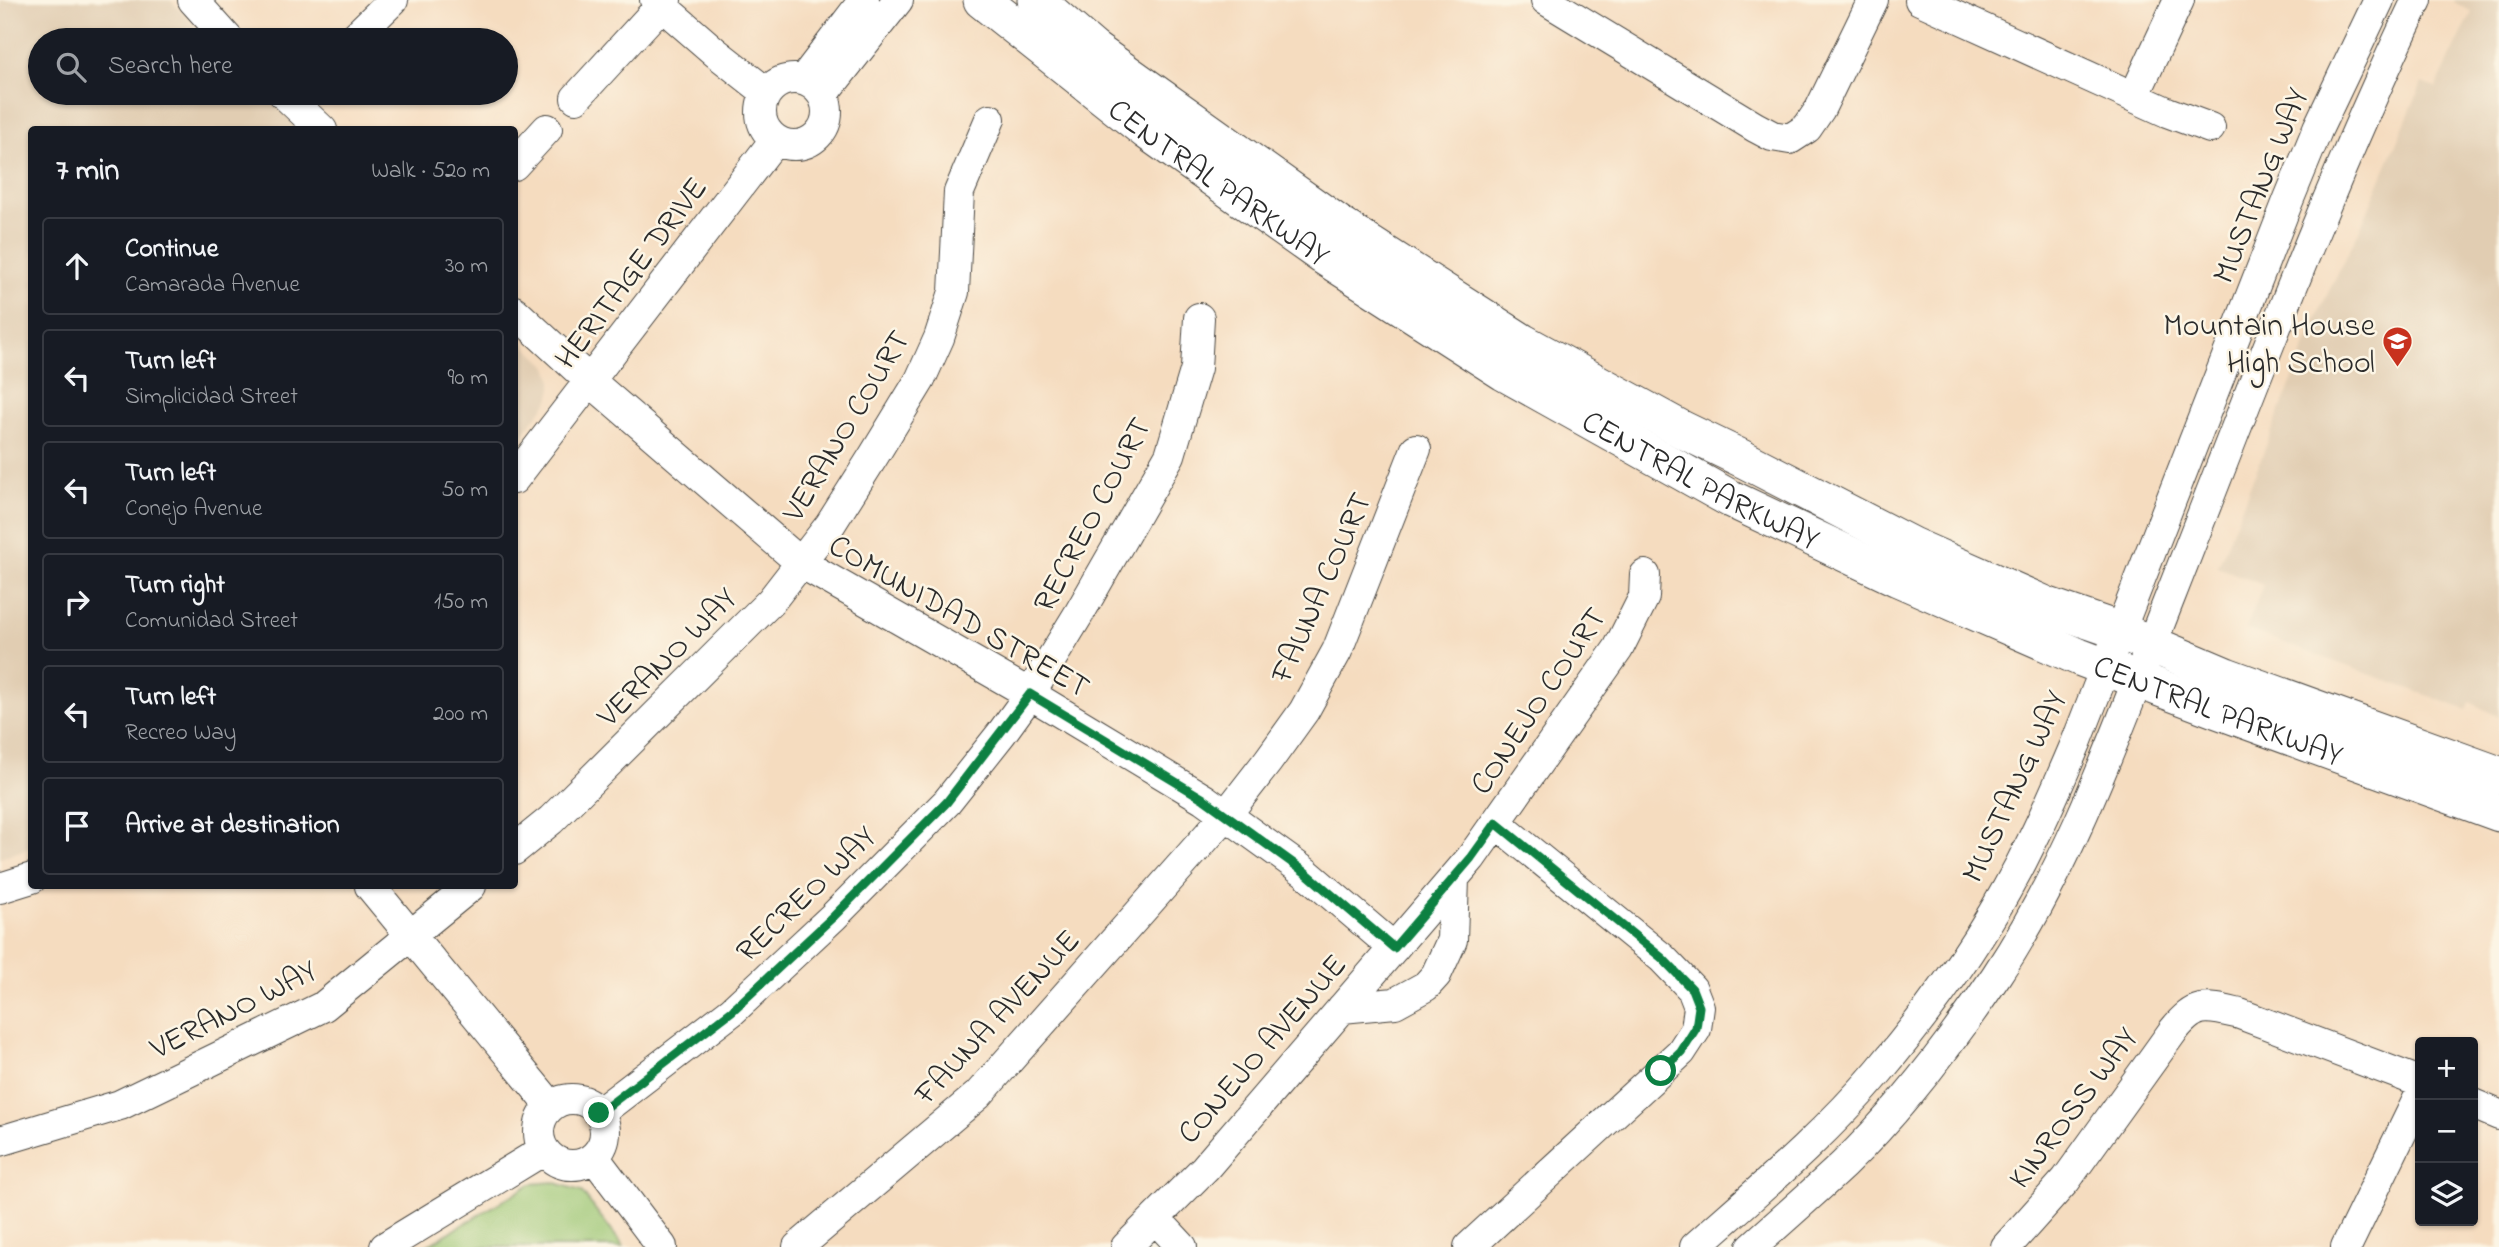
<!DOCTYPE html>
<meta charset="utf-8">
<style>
:root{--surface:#171b24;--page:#242831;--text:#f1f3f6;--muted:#9ea1a6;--line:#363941}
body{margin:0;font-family:"Indie Flower",sans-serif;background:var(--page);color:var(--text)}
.controls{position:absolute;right:21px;bottom:21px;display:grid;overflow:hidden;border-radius:7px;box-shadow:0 2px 5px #0004}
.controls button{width:63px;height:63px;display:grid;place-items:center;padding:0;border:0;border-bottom:2px solid var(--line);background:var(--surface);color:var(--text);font:35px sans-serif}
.stop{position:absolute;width:21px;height:21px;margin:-16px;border:5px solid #0b8043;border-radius:50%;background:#fff}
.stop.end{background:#0b8043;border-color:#fff;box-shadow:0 2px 7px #0008}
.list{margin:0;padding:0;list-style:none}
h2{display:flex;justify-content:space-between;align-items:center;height:91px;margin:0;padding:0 28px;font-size:30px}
h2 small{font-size:23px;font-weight:400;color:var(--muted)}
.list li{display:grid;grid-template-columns:46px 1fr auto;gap:21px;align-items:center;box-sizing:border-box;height:98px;margin:0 14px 14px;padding:0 14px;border:2px solid var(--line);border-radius:7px}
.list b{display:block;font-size:26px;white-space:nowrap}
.list p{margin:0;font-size:23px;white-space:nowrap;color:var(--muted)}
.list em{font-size:23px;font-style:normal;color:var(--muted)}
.icon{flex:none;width:38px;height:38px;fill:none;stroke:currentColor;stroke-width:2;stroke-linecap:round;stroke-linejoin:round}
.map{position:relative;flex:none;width:2499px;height:1247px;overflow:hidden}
.search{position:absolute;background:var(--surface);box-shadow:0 2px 5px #0004;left:28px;top:28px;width:490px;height:77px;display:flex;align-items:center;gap:18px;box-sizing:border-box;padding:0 24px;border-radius:38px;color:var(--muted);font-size:26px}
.panel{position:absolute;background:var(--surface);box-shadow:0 2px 5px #0004;left:28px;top:126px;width:490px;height:763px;border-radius:7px}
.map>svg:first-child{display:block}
.built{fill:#e1cdb2}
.green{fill:#9bc673;stroke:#63784f;stroke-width:2}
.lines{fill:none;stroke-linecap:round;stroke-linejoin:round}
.minor-casing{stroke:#494641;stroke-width:32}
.major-casing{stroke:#494641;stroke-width:39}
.minor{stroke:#fff;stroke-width:30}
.major{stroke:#fff;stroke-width:37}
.route{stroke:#0b8043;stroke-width:9}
.labels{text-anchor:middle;stroke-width:5;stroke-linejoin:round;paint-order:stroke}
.street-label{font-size:32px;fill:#2b2b2b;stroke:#fcf5e5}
.poi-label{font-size:32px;fill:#2b2b2b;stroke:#fcf5e5;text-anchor:end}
</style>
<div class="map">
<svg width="2499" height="1247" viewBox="0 0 2499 1247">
<rect width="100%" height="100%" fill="#fcf5e5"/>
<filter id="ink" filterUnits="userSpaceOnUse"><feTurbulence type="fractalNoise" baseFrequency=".0143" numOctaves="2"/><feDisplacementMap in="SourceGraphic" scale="14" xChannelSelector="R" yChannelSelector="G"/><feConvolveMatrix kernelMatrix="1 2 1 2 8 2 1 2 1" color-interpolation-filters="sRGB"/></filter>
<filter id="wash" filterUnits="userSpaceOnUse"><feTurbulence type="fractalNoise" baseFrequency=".00686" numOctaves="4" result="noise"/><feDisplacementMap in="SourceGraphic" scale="28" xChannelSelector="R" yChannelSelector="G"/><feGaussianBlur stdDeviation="1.57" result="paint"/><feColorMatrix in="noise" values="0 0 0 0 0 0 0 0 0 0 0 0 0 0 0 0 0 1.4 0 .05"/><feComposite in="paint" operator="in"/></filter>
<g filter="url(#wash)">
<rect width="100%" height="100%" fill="#f5dcbf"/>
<path class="built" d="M 0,0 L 170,0 L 209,40 L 40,40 L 40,93 L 262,93 L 300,129 L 32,130 L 32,847 L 0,858 Z
M 2455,0 L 2499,0 L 2499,717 L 2470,702 L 2467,710 L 2246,629 L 2263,585 L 2218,567 L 2322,305 L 2360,229 L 2422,83 L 2436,88 L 2472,12 L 2454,2 Z
M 514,335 L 548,367 L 552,378 L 552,388 L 549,400 L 515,444 Z"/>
<path class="green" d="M 553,1182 L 581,1191 L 624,1247 L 425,1247 L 531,1184 Z"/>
</g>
<g filter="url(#ink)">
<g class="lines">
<defs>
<path id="minor" d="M 193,0 L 229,40
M 655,0 L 715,52 L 767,93
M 1546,0 L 1755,127 L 1772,136 L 1790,139 L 1807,128 L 1820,109 L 1873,0
M 1920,0 L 2167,112 L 2210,128
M 352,40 L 393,0
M761 112a33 33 0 1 1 66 0a33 33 0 1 1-66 0Z
M 803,80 L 864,0
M 283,93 L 322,130
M 823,95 L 898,0
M 2134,97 L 2179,0
M 576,98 L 666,0
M 514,165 L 547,129
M 514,311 L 590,381 L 801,563 L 1030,694 L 1204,799 L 1305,872 L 1394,948
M 514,479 L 775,140
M 514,850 L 551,820 L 771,601 L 830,525 L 873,457 L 920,380 L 939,338 L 954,292 L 959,192 L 990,119
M 370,886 L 551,1106
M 0,888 L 32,878
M 1342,1008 L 1395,1003 L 1426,986 L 1436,975 L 1452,940 L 1454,878
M539 1132a33 33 0 1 1 66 0a33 33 0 1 1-66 0Z
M 2473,1104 L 2499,1115
M 599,1113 L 732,1011 L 834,916 L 947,802 L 1001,734 L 1030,694 L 1080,612 L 1170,455 L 1196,368 L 1199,318
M 0,1141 L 120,1105 L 324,1006 L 471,886
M 594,1157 L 662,1247
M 1155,1218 L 1182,1247
M 385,1247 L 544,1150
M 798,1247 L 978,1095 L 1226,815 L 1268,761 L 1304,711 L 1337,651 L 1416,449
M 1126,1247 L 1205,1168 L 1471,858 L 1618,649 L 1644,597 L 1645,575
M 1469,1247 L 1681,1052 L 1696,1029 L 1699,1007 L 1692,989 L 1662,958 L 1496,823
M 1695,1247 C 1758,1191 1824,1136 1879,1071 C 1938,1001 1993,922 2032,841 C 2048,809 2062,776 2076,743 L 2288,201 L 2318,128 L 2379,0
M 1752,1247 C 1782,1220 1813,1193 1843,1165 C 1899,1111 1953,1040 1996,976 C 2073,860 2119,726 2170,597 C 2249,397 2324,194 2417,0
M 2006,1247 L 2066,1180 L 2173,1031 C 2196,1002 2206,1006 2240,1014 L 2420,1082
M 2346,1247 L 2420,1095"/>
<g id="major">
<path id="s1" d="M 982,0 L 1147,131 L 1322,255 L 1504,372 L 1731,499 L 1898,578 L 2079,657 L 2215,709 L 2499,813"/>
<path d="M 1036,0 L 1094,50 L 1341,226 L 1522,342 L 1681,429 L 1745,460 L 1912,546 L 2048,606 L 2120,631 L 2226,676 L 2499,775"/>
</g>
</defs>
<use href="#minor" class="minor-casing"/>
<use href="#major" class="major-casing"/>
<use href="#minor" class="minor"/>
<use href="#major" class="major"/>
</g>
</g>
<g class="lines" filter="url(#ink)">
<path class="route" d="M 599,1113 L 732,1011 L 834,916 L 947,802 L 1030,694 L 1204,799 L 1305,872 L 1394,948 L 1471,858 L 1496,823 L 1662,958 L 1692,989 L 1699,1007 L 1696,1028 L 1681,1052 L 1661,1071"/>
</g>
<defs>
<symbol id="school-pin" viewBox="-11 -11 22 30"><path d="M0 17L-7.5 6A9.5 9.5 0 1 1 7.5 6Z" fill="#c8321e" stroke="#fcf5e5"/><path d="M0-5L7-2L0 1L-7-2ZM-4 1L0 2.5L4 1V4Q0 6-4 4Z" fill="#fff"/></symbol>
</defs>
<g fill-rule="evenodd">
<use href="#school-pin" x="2380" y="324" width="35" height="47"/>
</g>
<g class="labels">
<g class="street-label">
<text dy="11" stroke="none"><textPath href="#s1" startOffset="299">CENTRAL PARKWAY</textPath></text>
<text transform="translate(2259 185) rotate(-68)" y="11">MUSTANG WAY</text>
<text transform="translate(630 272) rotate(-53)" y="11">HERITAGE DRIVE</text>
<text transform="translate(845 425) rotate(-59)" y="11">VERANO COURT</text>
<text dy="11" stroke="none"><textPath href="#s1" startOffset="866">CENTRAL PARKWAY</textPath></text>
<text transform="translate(1091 514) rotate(-62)" y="11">RECREO COURT</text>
<text transform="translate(1320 587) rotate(-66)" y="11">FAUNA COURT</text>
<text transform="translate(960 615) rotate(30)" y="11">COMUNIDAD STREET</text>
<text transform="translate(666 656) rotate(-45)" y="11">VERANO WAY</text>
<text transform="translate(1537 700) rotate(-56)" y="11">CONEJO COURT</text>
<text dy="11" stroke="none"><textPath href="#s1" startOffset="1433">CENTRAL PARKWAY</textPath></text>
<text transform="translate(2013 786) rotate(-65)" y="11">MUSTANG WAY</text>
<text transform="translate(805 893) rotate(-44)" y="11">RECREO WAY</text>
<text transform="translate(233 1008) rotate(-27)" y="11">VERANO WAY</text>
<text transform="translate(996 1016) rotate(-47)" y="11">FAUNA AVENUE</text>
<text transform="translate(1261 1048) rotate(-49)" y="11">CONEJO AVENUE</text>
<text transform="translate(2072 1107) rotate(-53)" y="11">KINROSS WAY</text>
</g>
<g class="poi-label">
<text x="2375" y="335">Mountain House<tspan x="2375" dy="37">High School</tspan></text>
</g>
</g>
</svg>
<div class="controls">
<button>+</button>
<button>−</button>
<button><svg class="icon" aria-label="layers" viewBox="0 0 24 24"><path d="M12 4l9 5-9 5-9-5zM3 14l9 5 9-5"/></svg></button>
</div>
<div class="stop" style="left:1661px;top:1071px"></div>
<div class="stop end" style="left:599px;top:1113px"></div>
<div class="search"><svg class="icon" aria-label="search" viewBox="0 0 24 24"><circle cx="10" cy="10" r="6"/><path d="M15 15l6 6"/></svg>Search here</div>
<section class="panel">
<h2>7 min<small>Walk · 520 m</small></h2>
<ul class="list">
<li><svg class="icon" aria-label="ahead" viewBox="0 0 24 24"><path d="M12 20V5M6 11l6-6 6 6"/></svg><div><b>Continue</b><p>Camarada Avenue</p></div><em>30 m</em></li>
<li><svg class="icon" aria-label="left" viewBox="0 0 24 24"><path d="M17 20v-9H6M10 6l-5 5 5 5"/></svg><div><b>Turn left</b><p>Simplicidad Street</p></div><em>90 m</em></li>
<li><svg class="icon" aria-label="left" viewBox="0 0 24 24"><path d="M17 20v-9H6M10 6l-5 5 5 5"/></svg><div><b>Turn left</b><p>Conejo Avenue</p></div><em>50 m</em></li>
<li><svg class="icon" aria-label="right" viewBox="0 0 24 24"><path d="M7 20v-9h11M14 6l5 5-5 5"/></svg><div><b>Turn right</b><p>Comunidad Street</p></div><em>150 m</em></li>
<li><svg class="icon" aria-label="left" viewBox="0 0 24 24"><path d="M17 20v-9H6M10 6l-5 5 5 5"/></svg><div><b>Turn left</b><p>Recreo Way</p></div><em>200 m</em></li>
<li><svg class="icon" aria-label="arrive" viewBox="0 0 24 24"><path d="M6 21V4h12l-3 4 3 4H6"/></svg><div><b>Arrive at destination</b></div></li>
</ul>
</section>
</div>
